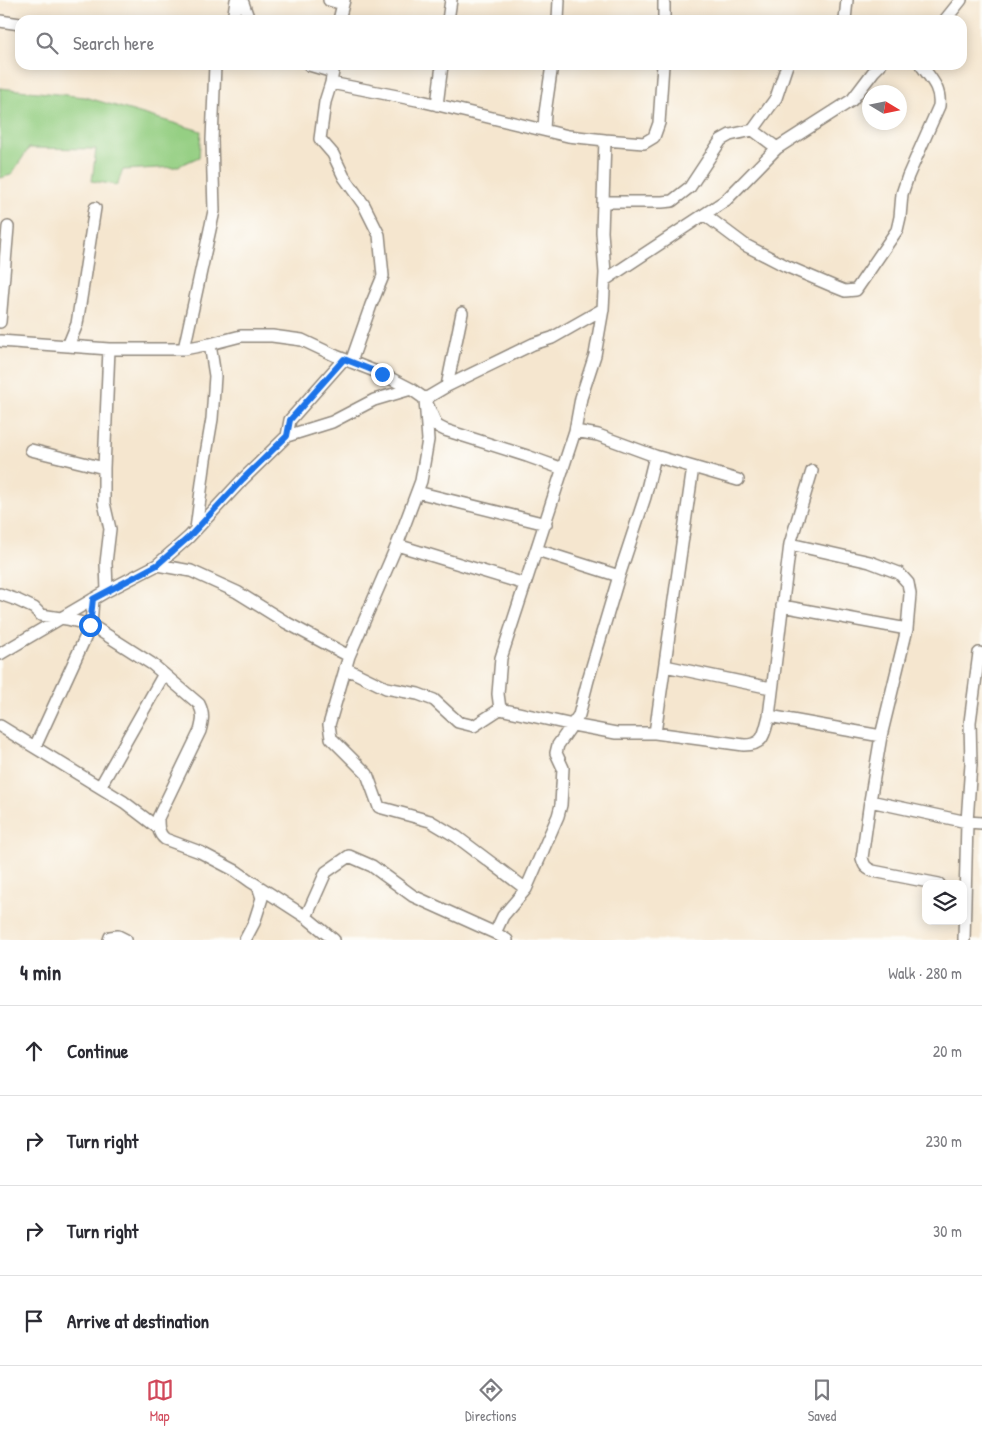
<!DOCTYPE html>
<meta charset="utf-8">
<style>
:root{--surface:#fff;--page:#f7f7f7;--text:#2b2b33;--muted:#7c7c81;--line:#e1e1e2;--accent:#d1495b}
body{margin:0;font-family:"Patrick Hand",sans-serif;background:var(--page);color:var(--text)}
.controls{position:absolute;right:15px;bottom:15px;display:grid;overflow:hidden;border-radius:10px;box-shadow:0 2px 12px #0003}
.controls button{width:45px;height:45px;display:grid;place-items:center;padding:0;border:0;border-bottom:1px solid var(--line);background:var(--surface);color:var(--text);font:25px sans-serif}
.compass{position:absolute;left:862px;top:85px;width:45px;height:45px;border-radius:50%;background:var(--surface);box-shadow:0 2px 12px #0003;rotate:100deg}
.stop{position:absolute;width:15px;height:15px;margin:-11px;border:4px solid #1a73e8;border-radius:50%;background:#fff}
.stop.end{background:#1a73e8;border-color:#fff;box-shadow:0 1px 5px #0008}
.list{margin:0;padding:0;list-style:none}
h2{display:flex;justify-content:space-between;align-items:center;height:65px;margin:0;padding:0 20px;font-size:21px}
h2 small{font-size:16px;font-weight:400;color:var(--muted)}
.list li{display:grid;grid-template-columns:32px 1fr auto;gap:15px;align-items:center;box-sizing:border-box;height:90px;padding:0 20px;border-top:1px solid var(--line)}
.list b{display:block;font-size:19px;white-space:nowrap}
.list em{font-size:16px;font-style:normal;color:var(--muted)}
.icon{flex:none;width:28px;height:28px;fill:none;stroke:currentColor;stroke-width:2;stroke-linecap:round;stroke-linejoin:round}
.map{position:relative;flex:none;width:982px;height:940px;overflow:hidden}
.search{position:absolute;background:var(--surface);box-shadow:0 2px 12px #0003;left:15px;right:15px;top:15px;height:55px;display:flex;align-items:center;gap:12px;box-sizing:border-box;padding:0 18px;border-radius:15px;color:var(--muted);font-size:19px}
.sheet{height:425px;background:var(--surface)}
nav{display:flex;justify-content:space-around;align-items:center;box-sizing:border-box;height:70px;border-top:1px solid var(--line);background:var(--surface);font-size:14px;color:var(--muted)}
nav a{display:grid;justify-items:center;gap:2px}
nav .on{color:var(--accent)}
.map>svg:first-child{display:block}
.green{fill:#95cf83;stroke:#607d57}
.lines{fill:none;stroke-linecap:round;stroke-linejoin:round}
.street-casing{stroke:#90887d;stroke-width:14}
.street{stroke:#fff;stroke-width:11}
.route{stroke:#1a73e8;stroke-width:6}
</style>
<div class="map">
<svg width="982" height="940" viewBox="0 0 982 940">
<rect width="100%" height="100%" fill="#fdfcf7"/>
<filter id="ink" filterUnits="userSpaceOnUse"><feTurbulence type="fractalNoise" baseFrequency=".02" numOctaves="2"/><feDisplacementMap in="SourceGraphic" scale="10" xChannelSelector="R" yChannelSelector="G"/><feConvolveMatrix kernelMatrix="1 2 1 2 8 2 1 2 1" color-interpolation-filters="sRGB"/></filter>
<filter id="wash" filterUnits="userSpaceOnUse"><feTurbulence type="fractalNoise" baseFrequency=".0096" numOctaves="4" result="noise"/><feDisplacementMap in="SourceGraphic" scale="20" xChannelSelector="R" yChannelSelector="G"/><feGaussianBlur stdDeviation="1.12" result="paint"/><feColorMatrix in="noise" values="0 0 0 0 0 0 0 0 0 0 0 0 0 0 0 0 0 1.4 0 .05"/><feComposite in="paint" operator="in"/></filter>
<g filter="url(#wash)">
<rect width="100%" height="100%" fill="#f5e6cf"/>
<path class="green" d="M 0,88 L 85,97 L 201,131 L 199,157 L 176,167 L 123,170 L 117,185 L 92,181 L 96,149 L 29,148 L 11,175 L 0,178 Z"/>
</g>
<g filter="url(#ink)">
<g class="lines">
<defs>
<path id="street" d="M 242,0 L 249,20
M 329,0 L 343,4
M 664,0 L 664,20
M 233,20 L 236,0
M 339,20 L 344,0
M 448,20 L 451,0
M 558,20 L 559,0
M 845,20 L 847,0
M 945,20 L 961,0
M 0,21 L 20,24
M 309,65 L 333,72
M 334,65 L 331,83 L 417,100 L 568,136 L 605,140
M 331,83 L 325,102 L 320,139 L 333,154 L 344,177 L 364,205 L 379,235 L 383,276 L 371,305 L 351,362
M 437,105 L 442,65
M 544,130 L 545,113 L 552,65
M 753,130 L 777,148
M 603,202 L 662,202 L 672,201 L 690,187 L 721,140 L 730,135 L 753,130 L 776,98 L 787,65
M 705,215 L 745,245 L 786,266 L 835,287 L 845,291 L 856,290 L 897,230 L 900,217 L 902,194 L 908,176 L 939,106 C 941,88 931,79 921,65
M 605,280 L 726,200 L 777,148 L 852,100 L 874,71 L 880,65
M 0,322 L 8,227
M 0,341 L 109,349 L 184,349 L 210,344 L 241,336 L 272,336 L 302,340 L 336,356 L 382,374 L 411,389 L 425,399 L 437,426 L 445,430 L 527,456 L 563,469
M 68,346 L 77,324 L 95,208
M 184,349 L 214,211 L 212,140 L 215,65
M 447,386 L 462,313
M 287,436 L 290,420 L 344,359
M 31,450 L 104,468
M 655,456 L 738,480
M 417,492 L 546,524
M 196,529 L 205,460 L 212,419 L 215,376 L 210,344
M 790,544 L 870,562 L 899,573 L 908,583 L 910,594 L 907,629 L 881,736 L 870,801 L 967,822 L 982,823
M 397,545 L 525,584
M 537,550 L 619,576
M 157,565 L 191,571 L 237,592 L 287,623 L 349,656
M 107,591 L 106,563 L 110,529 L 104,503 L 104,468 L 109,349
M 0,594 L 17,600 L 34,608 L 41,615 L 67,619 L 91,625 L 152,664 L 199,704 C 204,714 203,720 200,731 L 158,818 C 158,827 158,833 165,839 L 200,852 L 236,871 L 250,881 L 306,917
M 782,606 L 907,629
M 0,654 L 107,591 L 157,565 L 189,537 L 243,479 L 287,436 L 332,422 L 374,400 L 411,389
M 665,666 L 771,688
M 345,668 L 386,688 L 418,694 L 434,700 L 458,722 L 474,726 L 500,709 L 498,694 L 501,658 L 575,431 L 581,398 L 595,355 L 603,309 L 605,273 L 602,232 L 605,140 L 644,143 L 654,137 L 659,123 L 663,65
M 500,709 L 573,725 L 616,733 L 655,733 L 744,745 C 765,745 764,733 769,716 L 790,544 L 812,471
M 769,716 L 881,736
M 0,726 L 124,802 L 158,828
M 655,733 L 693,467
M 35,747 L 91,625 L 93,599
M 100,787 L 164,674
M 870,801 L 862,858 C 864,865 865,868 873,871 L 939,884
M 526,889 L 457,837 L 430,821 L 379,807 L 367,774 L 331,738 L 329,725 L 349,656 L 397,545 L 421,481 L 428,440 L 425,399 L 447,386 L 533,344 L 552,338 L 603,309
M 495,933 L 507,940
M 109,940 L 110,937 L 118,936 L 126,940
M 245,940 L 254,923 L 262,898 L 258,886
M 334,940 L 306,917 L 326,872 L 349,856 L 372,866 L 413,896 L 495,933 L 503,916 L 526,889 L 558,816 L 561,805 L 563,768 L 556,753 L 558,745 L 579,715 L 588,680 L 619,576 L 645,497 L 655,456 L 598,435 L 575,431
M 964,940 L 967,822 L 971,764 L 970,722 L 979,653 L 982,654"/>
</defs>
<use href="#street" class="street-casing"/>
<use href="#street" class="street"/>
</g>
</g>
<g class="lines" filter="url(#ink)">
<path class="route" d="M 90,625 L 93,599 L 157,565 L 189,537 L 243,479 L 287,436 L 290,420 L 344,359 L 382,374"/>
</g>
</svg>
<div class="controls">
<button><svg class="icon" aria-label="layers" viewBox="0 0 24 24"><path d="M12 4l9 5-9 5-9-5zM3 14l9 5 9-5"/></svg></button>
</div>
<svg class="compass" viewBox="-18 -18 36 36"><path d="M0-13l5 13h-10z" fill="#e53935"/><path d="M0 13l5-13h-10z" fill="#7c7c81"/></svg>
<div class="stop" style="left:90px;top:625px"></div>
<div class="stop end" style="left:382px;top:374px"></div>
<div class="search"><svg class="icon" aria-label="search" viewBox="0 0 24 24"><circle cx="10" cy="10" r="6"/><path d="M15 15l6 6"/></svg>Search here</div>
</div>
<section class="sheet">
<h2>4 min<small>Walk · 280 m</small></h2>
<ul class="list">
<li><svg class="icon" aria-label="ahead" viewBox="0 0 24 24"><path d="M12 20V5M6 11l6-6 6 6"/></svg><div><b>Continue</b></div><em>20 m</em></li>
<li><svg class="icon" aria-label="right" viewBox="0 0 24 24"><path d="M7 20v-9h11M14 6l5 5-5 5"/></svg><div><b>Turn right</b></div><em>230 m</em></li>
<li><svg class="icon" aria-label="right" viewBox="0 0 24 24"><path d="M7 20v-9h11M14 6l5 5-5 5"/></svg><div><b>Turn right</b></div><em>30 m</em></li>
<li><svg class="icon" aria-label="arrive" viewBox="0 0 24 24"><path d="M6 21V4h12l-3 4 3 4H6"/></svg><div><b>Arrive at destination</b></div></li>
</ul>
</section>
<nav>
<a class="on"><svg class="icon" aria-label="map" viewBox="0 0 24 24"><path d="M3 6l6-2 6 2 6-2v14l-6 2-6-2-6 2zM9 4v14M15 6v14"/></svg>Map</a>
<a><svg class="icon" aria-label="directions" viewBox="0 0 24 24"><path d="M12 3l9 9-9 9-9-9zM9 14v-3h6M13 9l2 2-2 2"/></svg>Directions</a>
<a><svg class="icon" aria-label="saved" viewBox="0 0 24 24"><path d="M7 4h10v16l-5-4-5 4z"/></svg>Saved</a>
</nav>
